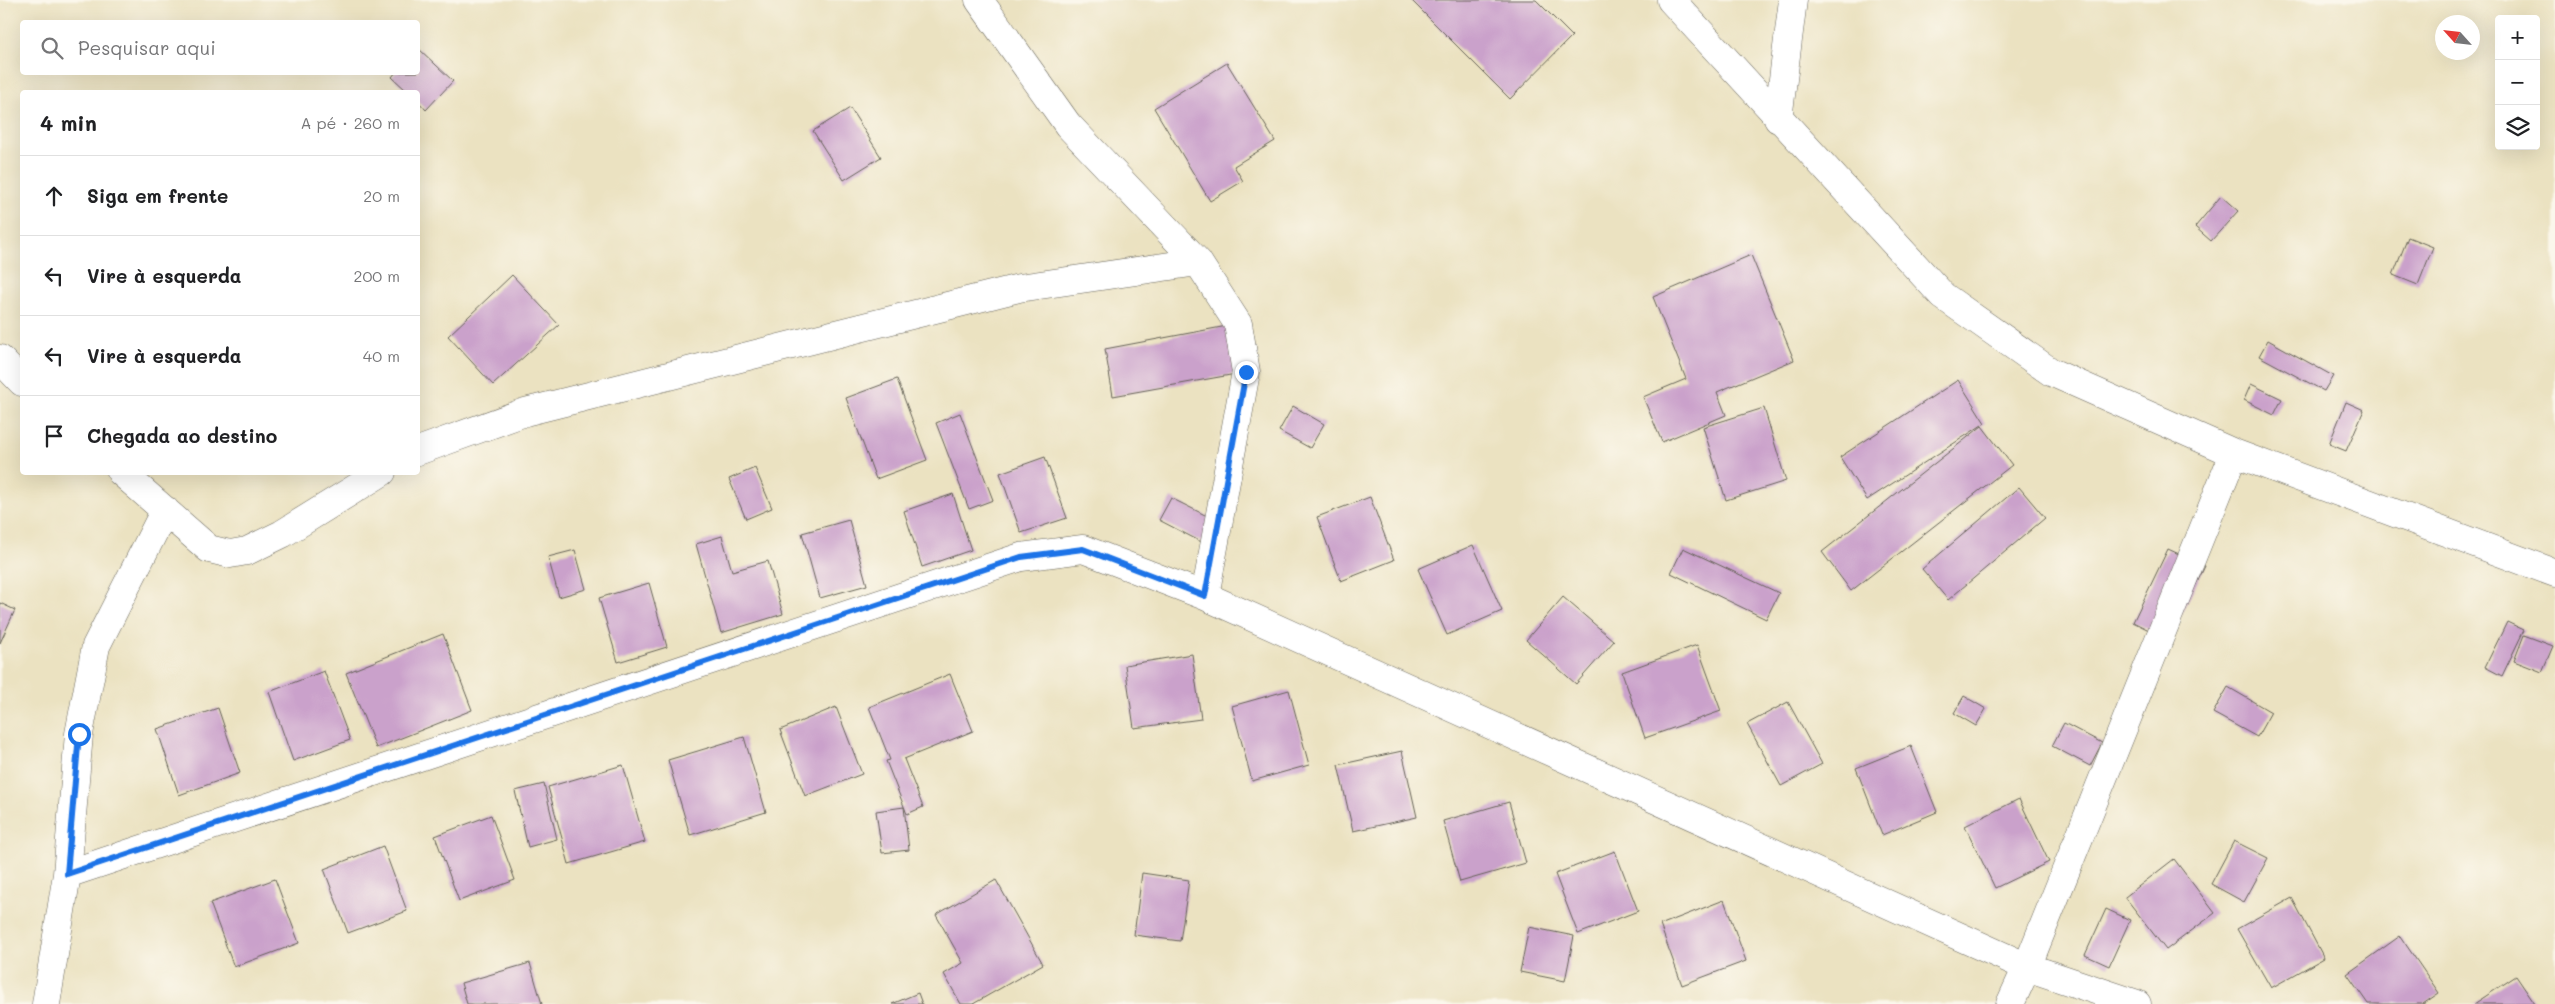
<!DOCTYPE html>
<html lang="pt">
<meta charset="utf-8">
<style>
:root{--surface:#fff;--page:#f2f2f2;--text:#202124;--muted:#757577;--line:#e0e0e0}
body{margin:0;font-family:Mali,sans-serif;background:var(--page);color:var(--text)}
.controls{position:absolute;right:15px;top:15px;display:grid;overflow:hidden;border-radius:5px;box-shadow:0 5px 20px #0002}
.controls button{width:45px;height:45px;display:grid;place-items:center;padding:0;border:0;border-bottom:1px solid var(--line);background:var(--surface);color:var(--text);font:25px sans-serif}
.compass{position:absolute;left:2435px;top:15px;width:45px;height:45px;border-radius:50%;background:var(--surface);box-shadow:0 5px 20px #0002;rotate:297deg}
.stop{position:absolute;width:15px;height:15px;margin:-11px;border:4px solid #1a73e8;border-radius:50%;background:#fff}
.stop.end{background:#1a73e8;border-color:#fff;box-shadow:0 1px 5px #0008}
.list{margin:0;padding:0;list-style:none}
h2{display:flex;justify-content:space-between;align-items:center;height:65px;margin:0;padding:0 20px;font-size:21px}
h2 small{font-size:16px;font-weight:400;color:var(--muted)}
.list li{display:grid;grid-template-columns:32px 1fr auto;gap:15px;align-items:center;box-sizing:border-box;height:80px;padding:0 20px;border-top:1px solid var(--line)}
.list b{display:block;font-size:19px;white-space:nowrap}
.list em{font-size:16px;font-style:normal;color:var(--muted)}
.icon{flex:none;width:28px;height:28px;fill:none;stroke:currentColor;stroke-width:2;stroke-linecap:round;stroke-linejoin:round}
.map{position:relative;flex:none;width:2555px;height:1004px;overflow:hidden}
.search{position:absolute;background:var(--surface);box-shadow:0 5px 20px #0002;left:20px;top:20px;width:400px;height:55px;display:flex;align-items:center;gap:12px;box-sizing:border-box;padding:0 18px;border-radius:5px;color:var(--muted);font-size:19px}
.panel{position:absolute;background:var(--surface);box-shadow:0 5px 20px #0002;left:20px;top:90px;width:400px;height:385px;border-radius:5px}
.map>svg:first-child{display:block}
.building{fill:#caa1cb}
.lines{fill:none;stroke-linecap:round;stroke-linejoin:round}
.street-casing{stroke:#646156;stroke-width:29}
.street{stroke:#fff;stroke-width:28}
.route{stroke:#1a73e8;stroke-width:6}
</style>
<div class="map">
<svg width="2555" height="1004" viewBox="0 0 2555 1004">
<rect width="100%" height="100%" fill="#fbf7ec"/>
<filter id="ink" filterUnits="userSpaceOnUse"><feTurbulence type="fractalNoise" baseFrequency=".02" numOctaves="2"/><feDisplacementMap in="SourceGraphic" scale="10" xChannelSelector="R" yChannelSelector="G"/><feConvolveMatrix kernelMatrix="1 2 1 2 8 2 1 2 1" color-interpolation-filters="sRGB"/></filter>
<filter id="wash" filterUnits="userSpaceOnUse"><feTurbulence type="fractalNoise" baseFrequency=".0096" numOctaves="4" result="noise"/><feDisplacementMap in="SourceGraphic" scale="20" xChannelSelector="R" yChannelSelector="G"/><feGaussianBlur stdDeviation="1.12" result="paint"/><feColorMatrix in="noise" values="0 0 0 0 0 0 0 0 0 0 0 0 0 0 0 0 0 1.4 0 .05"/><feComposite in="paint" operator="in"/></filter>
<g filter="url(#wash)">
<rect width="100%" height="100%" fill="#ebe2c1"/>
<g id="blocks">
<path class="building" d="M 1411,0 L 1536,0 L 1572,36 L 1510,99 Z
M 418,48 L 453,81 L 426,110 L 418,101 L 418,92 L 408,92 L 392,77 L 396,72 L 418,72 Z
M 1227,63 L 1275,141 L 1234,166 L 1243,181 L 1210,201 L 1154,108 Z
M 850,108 L 881,157 L 844,180 L 813,131 Z
M 2221,196 L 2238,211 L 2211,241 L 2195,227 Z
M 2408,237 L 2433,247 L 2418,285 L 2393,275 Z
M 1751,255 L 1794,360 L 1717,392 L 1726,415 L 1662,442 L 1643,397 L 1686,379 L 1653,297 Z
M 512,275 L 559,325 L 493,385 L 448,336 Z
M 1227,326 L 1236,374 L 1113,396 L 1105,349 Z
M 2268,340 L 2333,376 L 2324,391 L 2259,356 Z
M 897,379 L 927,460 L 876,479 L 846,398 Z
M 1958,380 L 1985,423 L 1867,500 L 1840,457 Z
M 2251,384 L 2282,399 L 2274,415 L 2244,400 Z
M 2346,402 L 2364,410 L 2346,451 L 2329,444 Z
M 1293,406 L 1324,424 L 1310,448 L 1279,431 Z
M 1764,408 L 1786,481 L 1726,500 L 1703,427 Z
M 960,413 L 993,500 L 969,509 L 936,423 Z
M 1982,426 L 2012,465 L 1851,591 L 1822,552 Z
M 1045,457 L 1067,518 L 1021,533 L 1000,473 Z
M 755,468 L 772,508 L 746,519 L 729,479 Z
M 2019,487 L 2045,518 L 1948,600 L 1922,569 Z
M 953,494 L 971,550 L 922,567 L 904,511 Z
M 1370,497 L 1394,560 L 1341,581 L 1317,517 Z
M 1171,498 L 1225,525 L 1213,548 L 1159,520 Z
M 849,520 L 867,585 L 820,598 L 802,533 Z
M 722,536 L 732,571 L 768,561 L 783,614 L 721,633 L 696,544 Z
M 1473,545 L 1502,611 L 1447,635 L 1418,569 Z
M 1683,548 L 1779,593 L 1766,619 L 1671,573 Z
M 2168,549 L 2205,566 L 2169,640 L 2133,622 Z
M 575,550 L 586,589 L 559,597 L 548,557 Z
M 649,583 L 667,647 L 618,662 L 599,598 Z
M 1563,597 L 1614,641 L 1576,684 L 1526,640 Z
M 0,603 L 15,610 L 0,643 Z
M 2507,622 L 2524,630 L 2502,676 L 2485,667 Z
M 443,634 L 472,710 L 376,748 L 346,673 Z
M 2524,635 L 2553,646 L 2542,672 L 2514,661 Z
M 1697,645 L 1721,711 L 1645,738 L 1622,672 Z
M 1192,654 L 1201,719 L 1134,728 L 1125,665 Z
M 324,671 L 350,740 L 293,761 L 269,692 Z
M 950,674 L 973,731 L 904,759 L 923,807 L 907,814 L 886,761 L 890,760 L 869,707 Z
M 2228,687 L 2271,712 L 2257,737 L 2213,713 Z
M 1289,690 L 1309,765 L 1252,781 L 1232,706 Z
M 1964,696 L 1986,709 L 1976,726 L 1954,713 Z
M 1788,702 L 1822,764 L 1781,786 L 1747,724 Z
M 836,707 L 862,774 L 805,796 L 780,730 Z
M 218,708 L 240,773 L 179,795 L 157,729 Z
M 2064,723 L 2102,743 L 2090,766 L 2052,746 Z
M 744,737 L 766,812 L 690,835 L 668,760 Z
M 1911,746 L 1937,812 L 1882,835 L 1856,768 Z
M 1402,751 L 1417,817 L 1353,831 L 1338,765 Z
M 623,765 L 645,842 L 569,864 L 548,787 Z
M 544,784 L 557,839 L 528,847 L 515,791 Z
M 2019,799 L 2049,862 L 1995,888 L 1965,826 Z
M 1509,802 L 1526,863 L 1460,882 L 1443,821 Z
M 904,807 L 909,850 L 882,853 L 876,811 Z
M 491,815 L 515,880 L 459,901 L 435,836 Z
M 2234,841 L 2268,858 L 2244,902 L 2211,884 Z
M 383,846 L 407,911 L 348,933 L 324,869 Z
M 1615,851 L 1638,911 L 1578,934 L 1555,874 Z
M 2174,859 L 2215,913 L 2166,950 L 2125,897 Z
M 1142,873 L 1189,880 L 1180,941 L 1134,935 Z
M 275,879 L 299,943 L 234,967 L 210,903 Z
M 996,880 L 1043,964 L 973,1004 L 961,1004 L 944,974 L 963,963 L 936,915 Z
M 2292,898 L 2324,958 L 2271,988 L 2237,929 Z
M 1724,900 L 1746,961 L 1682,985 L 1660,925 Z
M 2106,909 L 2130,920 L 2109,966 L 2085,955 Z
M 1529,927 L 1574,936 L 1565,981 L 1520,972 Z
M 2400,936 L 2439,993 L 2423,1004 L 2368,1004 L 2347,974 Z
M 530,963 L 542,1004 L 467,1004 L 461,983 Z
M 2516,976 L 2535,1004 L 2474,1004 Z
M 918,993 L 922,1004 L 892,1004 Z"/>
</g>
</g>
<g filter="url(#ink)">
<use href="#blocks" fill-opacity="0" stroke="#646156" stroke-width="1"/>
<g class="lines">
<defs>
<path id="street" d="M 979,0 L 1068,125 L 1198,262 L 1238,324 L 1246,372 L 1205,596
M 1671,0 L 1943,296 L 2051,372 L 2234,453 L 2555,573
M 1778,119 L 1793,0
M 0,359 L 22,382
M 418,451 L 525,412 L 1019,288 L 1198,262
M 121,472 L 209,549 L 230,554 L 247,551 L 282,534 L 382,472
M 67,874 L 1021,557 L 1083,549 L 1205,596 L 2027,967 L 2137,1004
M 46,1004 L 67,874 L 79,734 L 96,646 L 165,510
M 2010,1004 L 2027,967 L 2234,453"/>
</defs>
<use href="#street" class="street-casing"/>
<use href="#street" class="street"/>
</g>
</g>
<g class="lines" filter="url(#ink)">
<path class="route" d="M 79,734 L 67,874 L 1021,557 L 1083,549 L 1205,596 L 1246,372"/>
</g>
</svg>
<div class="controls">
<button>+</button>
<button>−</button>
<button><svg class="icon" aria-label="layers" viewBox="0 0 24 24"><path d="M12 4l9 5-9 5-9-5zM3 14l9 5 9-5"/></svg></button>
</div>
<svg class="compass" viewBox="-18 -18 36 36"><path d="M0-13l5 13h-10z" fill="#e53935"/><path d="M0 13l5-13h-10z" fill="#757577"/></svg>
<div class="stop" style="left:79px;top:734px"></div>
<div class="stop end" style="left:1246px;top:372px"></div>
<div class="search"><svg class="icon" aria-label="search" viewBox="0 0 24 24"><circle cx="10" cy="10" r="6"/><path d="M15 15l6 6"/></svg>Pesquisar aqui</div>
<section class="panel">
<h2>4 min<small>A pé · 260 m</small></h2>
<ul class="list">
<li><svg class="icon" aria-label="ahead" viewBox="0 0 24 24"><path d="M12 20V5M6 11l6-6 6 6"/></svg><div><b>Siga em frente</b></div><em>20 m</em></li>
<li><svg class="icon" aria-label="left" viewBox="0 0 24 24"><path d="M17 20v-9H6M10 6l-5 5 5 5"/></svg><div><b>Vire à esquerda</b></div><em>200 m</em></li>
<li><svg class="icon" aria-label="left" viewBox="0 0 24 24"><path d="M17 20v-9H6M10 6l-5 5 5 5"/></svg><div><b>Vire à esquerda</b></div><em>40 m</em></li>
<li><svg class="icon" aria-label="arrive" viewBox="0 0 24 24"><path d="M6 21V4h12l-3 4 3 4H6"/></svg><div><b>Chegada ao destino</b></div></li>
</ul>
</section>
</div>
